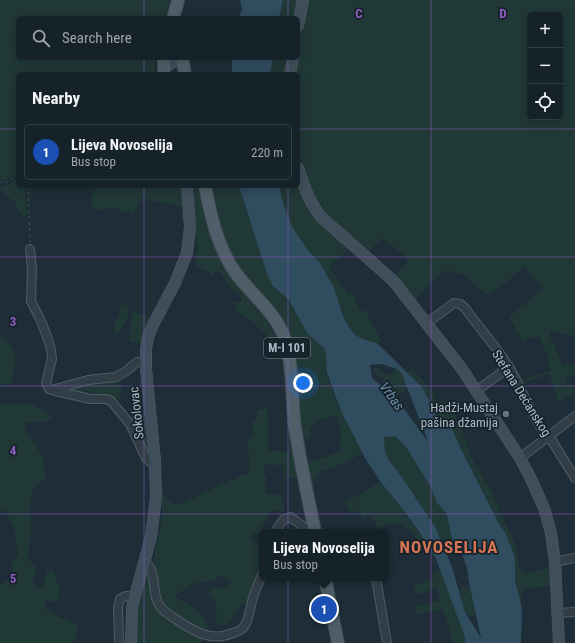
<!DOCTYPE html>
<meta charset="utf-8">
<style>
:root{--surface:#162229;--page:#1f2a31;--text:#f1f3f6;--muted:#9ea4a8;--line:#353f46;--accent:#78c4fd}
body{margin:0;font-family:"Roboto Condensed",sans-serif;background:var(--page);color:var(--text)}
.controls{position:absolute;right:12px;top:12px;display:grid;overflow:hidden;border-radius:6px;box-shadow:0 2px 10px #0003}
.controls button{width:36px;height:36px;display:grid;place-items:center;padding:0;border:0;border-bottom:1px solid var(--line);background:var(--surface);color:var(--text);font:20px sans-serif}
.you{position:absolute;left:303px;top:383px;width:14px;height:14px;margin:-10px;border:3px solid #fff;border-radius:50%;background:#1a73e8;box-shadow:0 0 0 6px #1a73e833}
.badge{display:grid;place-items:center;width:26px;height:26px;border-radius:50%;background:var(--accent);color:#fff;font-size:13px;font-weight:700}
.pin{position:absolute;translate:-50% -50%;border:2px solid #fff;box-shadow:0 1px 4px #0006}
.popup{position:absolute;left:259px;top:529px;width:130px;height:52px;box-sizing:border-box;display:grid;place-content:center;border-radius:6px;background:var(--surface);filter:drop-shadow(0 1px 3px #0005);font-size:13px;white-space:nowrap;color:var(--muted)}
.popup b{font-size:15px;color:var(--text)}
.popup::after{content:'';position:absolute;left:50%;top:100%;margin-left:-8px;border:8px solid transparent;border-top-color:var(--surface)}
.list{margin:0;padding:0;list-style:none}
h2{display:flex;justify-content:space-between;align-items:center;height:52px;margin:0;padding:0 16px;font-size:17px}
h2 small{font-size:13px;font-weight:400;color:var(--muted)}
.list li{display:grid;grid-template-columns:26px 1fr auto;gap:12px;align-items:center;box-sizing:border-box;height:56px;margin:0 8px 8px;padding:0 8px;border:1px solid var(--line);border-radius:6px}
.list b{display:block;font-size:15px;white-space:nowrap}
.list p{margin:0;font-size:13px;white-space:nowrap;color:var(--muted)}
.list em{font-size:13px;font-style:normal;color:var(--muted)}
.icon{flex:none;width:22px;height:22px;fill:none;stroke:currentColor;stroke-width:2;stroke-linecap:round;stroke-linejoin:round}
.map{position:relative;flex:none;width:575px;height:643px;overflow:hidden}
.search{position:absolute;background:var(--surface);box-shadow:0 2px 10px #0003;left:16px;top:16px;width:284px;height:44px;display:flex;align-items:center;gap:10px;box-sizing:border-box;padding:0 14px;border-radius:6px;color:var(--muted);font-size:15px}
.panel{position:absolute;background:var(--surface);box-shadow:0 2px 10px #0003;left:16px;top:72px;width:284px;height:116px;border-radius:6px}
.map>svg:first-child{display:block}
.green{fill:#203836;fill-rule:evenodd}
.water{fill:#304c5f;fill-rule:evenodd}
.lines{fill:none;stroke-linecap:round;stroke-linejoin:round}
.street-casing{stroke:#4f5c66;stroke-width:10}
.secondary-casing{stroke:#4f5c66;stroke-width:12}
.primary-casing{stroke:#3e4a54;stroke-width:14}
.path{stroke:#3d5453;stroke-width:1;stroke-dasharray:3 3;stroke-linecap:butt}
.street{stroke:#323e47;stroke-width:8}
.secondary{stroke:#3f4e5a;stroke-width:11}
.primary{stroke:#4f5e68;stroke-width:12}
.grid{fill:none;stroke:#8c5ec1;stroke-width:1;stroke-opacity:0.55}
.worship-dot{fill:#6b7280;stroke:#17232b;stroke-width:1.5}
.labels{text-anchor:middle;stroke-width:3.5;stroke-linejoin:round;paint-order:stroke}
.shield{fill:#17232b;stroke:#7f8d97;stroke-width:1}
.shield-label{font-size:12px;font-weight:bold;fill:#abbac5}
.street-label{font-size:13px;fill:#abbac5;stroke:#17232b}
.poi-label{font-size:13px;fill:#abbac5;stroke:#17232b;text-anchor:end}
.water-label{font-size:14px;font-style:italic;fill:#6a91aa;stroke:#17232b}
.district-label{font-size:17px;font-weight:bold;letter-spacing:1px;fill:#d87453;stroke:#17232b}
.grid-label{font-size:13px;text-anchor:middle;font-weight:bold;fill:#8c5ec1;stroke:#17232b;stroke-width:3.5;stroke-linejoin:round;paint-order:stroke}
</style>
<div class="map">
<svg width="575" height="643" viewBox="0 0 575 643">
<rect width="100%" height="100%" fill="#1e2d37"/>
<path class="green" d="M 0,0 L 170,0 L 165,18 L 18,18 L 18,58 L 156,58 L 154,66 L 156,74 L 18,74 L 18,171 L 4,182 L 0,179 Z
M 283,0 L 575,0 L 575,337 L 551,330 L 549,334 L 563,366 L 575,362 L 575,375 L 565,379 L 567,386 L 574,384 L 575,392 L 559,401 L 549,374 L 520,384 L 520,381 L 551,370 L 548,358 L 539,336 L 523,341 L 509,318 L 522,305 L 526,304 L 543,288 L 524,267 L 505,283 L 486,295 L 462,273 L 459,275 L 447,270 L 439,275 L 414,300 L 393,277 L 408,261 L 400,252 L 382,238 L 368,253 L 325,216 L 310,192 L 298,152 L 298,74 L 270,74 L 273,58 L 298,58 L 298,18 L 279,18 ZM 530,15 L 560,15 L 560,117 L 530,117 Z
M 18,177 L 18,186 L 26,186 L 25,194 L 27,215 L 23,217 L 17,209 L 15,202 L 0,190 L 0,187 C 7,187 13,181 18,177 Z
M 298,184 L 305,201 L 350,248 L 329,267 L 348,294 L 352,293 L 360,311 L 365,309 L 381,340 L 377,343 L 365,340 L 355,335 L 348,325 L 320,263 L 308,250 L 293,228 L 284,206 L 279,186 L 298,186 Z
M 96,186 L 183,186 L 182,207 L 146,199 L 142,199 L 133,214 L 110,207 L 101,211 L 94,208 L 90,203 Z
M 193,186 L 200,186 L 208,224 L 278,339 L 273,340 L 270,338 L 249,319 L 234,311 L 237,309 L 231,302 L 235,301 L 240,303 L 242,300 L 241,297 L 227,284 L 220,272 L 215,272 L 211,276 L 210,273 L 195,266 L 196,254 L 198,249 L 196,235 Z
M 210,186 L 239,186 L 267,274 L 273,286 L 289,300 L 307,333 L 325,349 C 326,357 325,366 327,374 C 334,402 350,427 362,453 L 349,461 L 320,472 L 310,488 L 305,462 L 325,457 L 342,450 L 339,438 L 342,436 L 338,419 L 334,415 L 315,422 L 310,430 L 311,436 L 308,439 L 301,440 L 294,356 L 234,262 L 222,236 Z
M 121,304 L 129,306 L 127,320 L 119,333 L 115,333 L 114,323 L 119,314 Z
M 132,312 L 152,318 L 143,343 L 129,341 Z
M 0,335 C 19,350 17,361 11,383 L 0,386 Z
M 377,368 L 386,375 C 390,374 393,371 397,369 L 402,374 L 408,390 L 395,396 L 390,388 L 384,384 L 384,377 L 379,378 L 373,370 Z
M 412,368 L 432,391 L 438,404 L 444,401 L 455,414 L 472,458 L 491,491 L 516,546 L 519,567 L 526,573 L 552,567 L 553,585 L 523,590 L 521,604 L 515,580 L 515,559 L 506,534 L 498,522 L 460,447 L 449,422 L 440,421 L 422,387 L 407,372 Z
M 119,380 L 119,383 L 122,387 L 120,400 L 86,391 L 55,393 L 86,384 Z
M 28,403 L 49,413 L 51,416 L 51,421 L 25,423 L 26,430 L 42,456 L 46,477 L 32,491 L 30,509 L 31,533 L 28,554 L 30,561 L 36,567 L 33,581 L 36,588 L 43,586 L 47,571 L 53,571 C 58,581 61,591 57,602 L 46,601 L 44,607 C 48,610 52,614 57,616 C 72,623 86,623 73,643 L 0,643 L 0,584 L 9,579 L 14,573 L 11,563 L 18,554 L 14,526 L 4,510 L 0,511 L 0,405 Z
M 267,408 L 269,450 L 288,452 L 289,446 L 295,446 L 301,477 L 283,479 L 284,466 L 265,464 L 264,474 L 266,477 L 266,494 L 281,495 L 285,511 L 270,511 L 261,531 L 262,532 L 262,543 L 256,533 L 249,539 L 254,540 L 262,552 L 262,569 L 248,603 L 242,605 L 229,623 L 217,626 L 216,619 L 217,613 L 215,609 L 216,603 L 209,595 L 210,590 C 219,585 227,590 231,582 L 220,575 L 214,581 L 190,584 L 189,588 L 175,594 L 176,597 C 189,606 204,610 208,627 L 205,632 L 199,630 L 166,607 L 161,600 L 159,593 L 157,574 L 153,562 L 162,518 L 162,493 L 172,504 L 183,503 L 242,475 L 249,474 L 248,438 L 253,437 L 253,420 L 257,419 L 257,410 Z
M 148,421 L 149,451 L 145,447 L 135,424 Z
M 395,436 L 406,447 L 430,486 L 437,503 L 443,509 L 447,515 L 452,539 L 441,540 L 436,528 L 399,473 L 388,459 L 385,451 L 384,437 Z
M 380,482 L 402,508 L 425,541 L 421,543 C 414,535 405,522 393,523 C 388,523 382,527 378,529 L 374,520 L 370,515 L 363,520 L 357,510 L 351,513 L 345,502 Z
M 441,570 L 465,637 L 465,643 L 452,643 L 449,628 L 442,609 L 416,615 L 414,607 L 440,600 L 437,588 L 415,595 L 413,586 L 434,578 L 434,575 Z
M 147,571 L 156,604 L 199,636 L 202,640 L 201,643 L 136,643 L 138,610 Z
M 464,586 L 470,589 L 476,614 L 472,617 L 465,612 L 459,590 Z"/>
<path class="water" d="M 240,0 L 283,0 L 279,18 L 239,18 L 242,9 Z
M 232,58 L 273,58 L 270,74 L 232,74 Z
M 239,186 L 279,186 L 284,206 L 293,228 L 308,250 L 320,263 L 334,288 L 343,316 L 348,325 L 355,335 L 365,340 L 377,343 L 422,387 L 440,421 L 449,422 L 460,447 L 498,522 L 506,534 L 513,552 L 515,559 L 515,580 L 521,604 L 522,614 L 521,643 L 465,643 L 465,637 L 436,559 L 418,530 L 402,508 L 383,485 L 366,460 L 341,411 L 327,373 L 325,349 L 307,333 L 289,300 L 273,286 L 267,274 ZM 381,364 L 397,369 L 402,374 L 428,442 L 391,391 L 383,387 L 372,378 L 370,365 ZM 395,436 L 406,447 L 430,486 L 437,503 L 443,509 L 447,515 L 452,539 L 462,554 L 467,568 L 469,583 L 481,638 L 465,612 L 452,567 L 436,528 L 399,473 L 388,459 L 385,451 L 384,437 Z"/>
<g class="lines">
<defs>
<path id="street" d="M 30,249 L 32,269 L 31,301 L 41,321 L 49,342 L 51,350 L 52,359 L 46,383 L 49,389 L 52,390 L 88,380 L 116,377 L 125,372 L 137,362 L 146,361
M 427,323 L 454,303 L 460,304 L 465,308 C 479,328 496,346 509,367 C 524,391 532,421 552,441 L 575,478
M 55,391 L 91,399 L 106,399 L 111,401 L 130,424 L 146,458 L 155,466
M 476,391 L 509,367
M 520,458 L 575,416
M 275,532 L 283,520 L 290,517 L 296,521 L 310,532
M 144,561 C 159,573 150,593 160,606 C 164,612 171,616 177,620 C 195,632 211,642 233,633 C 238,632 243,629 245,625 C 250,617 250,606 253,598 C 255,590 259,583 262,575
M 555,562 L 575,558
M 376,578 L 387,643
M 558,613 L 575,612
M 119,643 L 118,607 L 120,599 L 126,596 L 134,597"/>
<path id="secondary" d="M 298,26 L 303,0
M 163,74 C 165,65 174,61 182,60
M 290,74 L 293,58
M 298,168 C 304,186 309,202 321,217 L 388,276 L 395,283 L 462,369 L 520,458 L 530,477 L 544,508 L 551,533 L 555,562 L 559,643
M 131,643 L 132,607 L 151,537 L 156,497 L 155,461 L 146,369 L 146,349 L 148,337 L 154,323 L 175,283 L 187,253 L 190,227 L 187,186"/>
<path id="primary" d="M 173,18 L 178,1
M 182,58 L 185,74
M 164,70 L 164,58
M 205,186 C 211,216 217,246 235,272 C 250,293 273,310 283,334 C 294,363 291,396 295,427 C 300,462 308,497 315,532
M 325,578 L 338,643"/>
</defs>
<use href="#street" class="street-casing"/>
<use href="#secondary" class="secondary-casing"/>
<use href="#primary" class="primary-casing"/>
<path class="path" d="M 0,182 L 4,184 L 18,174
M 28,186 L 30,242"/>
<use href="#street" class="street"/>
<use href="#secondary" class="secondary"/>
<use href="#primary" class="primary"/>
</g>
<path class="grid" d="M 144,0 L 144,18M 288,0 L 288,18M 431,0 L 431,643M 144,58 L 144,74M 288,58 L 288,74M 0,129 L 18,129M 298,129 L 575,129M 144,186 L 144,643M 288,186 L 288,643M 0,257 L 575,257M 0,386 L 575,386M 0,514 L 575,514"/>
<circle class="worship-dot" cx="506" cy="414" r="4"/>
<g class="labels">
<rect class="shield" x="264" y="338" width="46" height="20" rx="3"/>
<g class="shield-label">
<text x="287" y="352">M-I 101</text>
</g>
<g class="street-label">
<text transform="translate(522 393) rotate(58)" y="5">Stefana Dečanskog</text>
<text transform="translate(136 413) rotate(-96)" y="5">Sokolovac</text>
</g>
<g class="poi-label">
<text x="498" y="412">Hadži-Mustaj<tspan x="498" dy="15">pašina džamija</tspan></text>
</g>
<g class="water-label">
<text transform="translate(392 396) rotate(54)" y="5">Vrbas</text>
</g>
<g class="district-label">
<text x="449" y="553">NOVOSELIJA</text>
</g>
</g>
<g class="grid-label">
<text x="359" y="18">C</text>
<text x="503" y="18">D</text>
<text x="13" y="326">3</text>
<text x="13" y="455">4</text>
<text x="13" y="583">5</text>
</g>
</svg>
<div class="controls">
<button>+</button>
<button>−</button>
<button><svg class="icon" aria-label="locate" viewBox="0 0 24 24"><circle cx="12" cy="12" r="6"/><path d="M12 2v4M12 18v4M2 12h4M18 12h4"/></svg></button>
</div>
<div class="you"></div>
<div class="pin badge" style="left:324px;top:609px;background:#1a4fb4">1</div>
<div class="popup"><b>Lijeva Novoselija</b>Bus stop</div>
<div class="search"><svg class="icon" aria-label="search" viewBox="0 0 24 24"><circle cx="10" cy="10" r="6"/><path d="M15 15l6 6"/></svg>Search here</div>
<section class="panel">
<h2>Nearby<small></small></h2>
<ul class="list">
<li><span class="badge" style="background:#1a4fb4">1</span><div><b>Lijeva Novoselija</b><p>Bus stop</p></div><em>220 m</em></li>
</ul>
</section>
</div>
